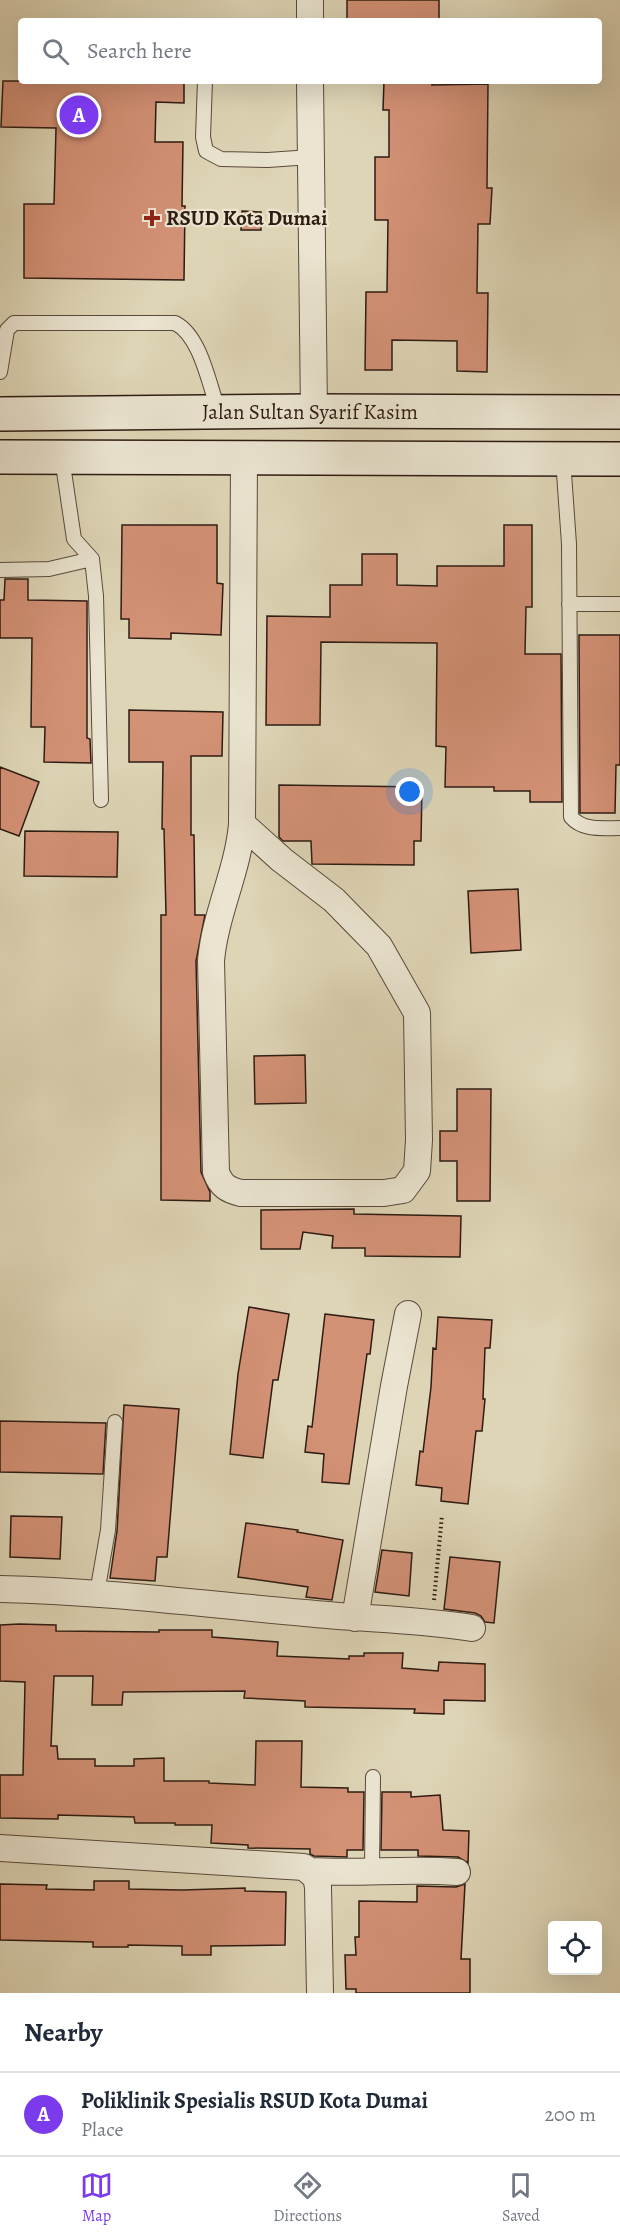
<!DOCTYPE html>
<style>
:root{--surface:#fff;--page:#f2f2f3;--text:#1f2937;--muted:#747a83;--line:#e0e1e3;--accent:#7c3aed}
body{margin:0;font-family:Alegreya,serif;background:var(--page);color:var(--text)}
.controls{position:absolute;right:18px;bottom:18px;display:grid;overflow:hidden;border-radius:6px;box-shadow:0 6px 24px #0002}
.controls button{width:54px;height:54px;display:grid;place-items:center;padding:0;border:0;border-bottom:2px solid var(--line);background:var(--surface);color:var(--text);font:30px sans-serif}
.you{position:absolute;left:410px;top:792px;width:21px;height:21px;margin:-15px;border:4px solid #fff;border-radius:50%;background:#1a73e8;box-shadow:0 0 0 9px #1a73e833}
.badge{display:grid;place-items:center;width:39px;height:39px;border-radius:50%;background:var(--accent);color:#fff;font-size:20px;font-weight:700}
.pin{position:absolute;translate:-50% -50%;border:3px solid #fff;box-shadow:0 2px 6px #0006}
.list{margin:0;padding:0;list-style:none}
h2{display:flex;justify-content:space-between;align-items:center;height:78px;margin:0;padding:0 24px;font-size:26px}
h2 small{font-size:20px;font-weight:400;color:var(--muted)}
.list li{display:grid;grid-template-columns:39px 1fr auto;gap:18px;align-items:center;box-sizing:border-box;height:84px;padding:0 24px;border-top:2px solid var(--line)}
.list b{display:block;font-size:22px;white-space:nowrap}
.list p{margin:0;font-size:20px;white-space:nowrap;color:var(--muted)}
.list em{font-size:20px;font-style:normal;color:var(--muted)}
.icon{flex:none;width:33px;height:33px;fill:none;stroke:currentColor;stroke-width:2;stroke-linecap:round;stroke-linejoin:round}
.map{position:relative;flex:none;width:620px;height:1993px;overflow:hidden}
.search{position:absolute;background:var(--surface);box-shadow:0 6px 24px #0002;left:18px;right:18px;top:18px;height:66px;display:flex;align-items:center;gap:15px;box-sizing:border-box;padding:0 21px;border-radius:6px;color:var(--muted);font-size:22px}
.sheet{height:162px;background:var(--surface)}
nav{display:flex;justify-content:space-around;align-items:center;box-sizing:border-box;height:84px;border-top:2px solid var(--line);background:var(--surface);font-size:16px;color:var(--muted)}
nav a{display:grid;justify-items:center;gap:3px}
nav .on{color:var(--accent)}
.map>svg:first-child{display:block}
.building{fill:#d39176;stroke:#2e1b12;stroke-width:1.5}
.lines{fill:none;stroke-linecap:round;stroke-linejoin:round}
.lane-casing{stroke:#5a4a3b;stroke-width:16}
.street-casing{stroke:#5a4a3b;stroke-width:28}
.secondary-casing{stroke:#2e1b12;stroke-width:36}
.path{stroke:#2e1b12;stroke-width:4;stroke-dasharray:1.5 3;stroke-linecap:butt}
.lane{stroke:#eae4d0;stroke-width:14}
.street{stroke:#eae4d0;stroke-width:26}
.secondary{stroke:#eae4d0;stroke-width:33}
.poi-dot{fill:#8f2418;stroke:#eae4d0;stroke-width:2}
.labels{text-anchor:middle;stroke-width:4.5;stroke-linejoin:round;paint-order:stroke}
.poi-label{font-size:21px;font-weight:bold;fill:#2e1b12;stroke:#eae4d0;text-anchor:start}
.street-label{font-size:21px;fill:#2e1b12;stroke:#eae4d0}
</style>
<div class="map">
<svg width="620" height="1993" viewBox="0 0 620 1993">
<rect width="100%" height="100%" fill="#ded5b6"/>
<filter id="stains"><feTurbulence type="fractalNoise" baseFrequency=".00333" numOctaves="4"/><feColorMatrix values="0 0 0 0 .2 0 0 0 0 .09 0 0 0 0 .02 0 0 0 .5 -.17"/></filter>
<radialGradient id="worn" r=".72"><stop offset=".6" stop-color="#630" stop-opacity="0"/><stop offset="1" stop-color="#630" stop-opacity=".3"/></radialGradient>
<path class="building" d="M 347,0 L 439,0 L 439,21 L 347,21 Z
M 3,81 L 184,81 L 184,103 L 156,102 L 155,142 L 183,142 L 182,206 L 185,206 L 184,280 L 24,278 L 24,204 L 54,204 L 56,128 L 1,127 Z
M 384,81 L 433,81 L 432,85 L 488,84 L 487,188 L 492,188 L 490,224 L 478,224 L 477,293 L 488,293 L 487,372 L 457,371 L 457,341 L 392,340 L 392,370 L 365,370 L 366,292 L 387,292 L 388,220 L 375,220 L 375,157 L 389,157 L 389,110 L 383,110 Z
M 242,211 L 261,212 L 261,230 L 241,230 Z
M 122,525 L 217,525 L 217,583 L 223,584 L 221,635 L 171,633 L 171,639 L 129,638 L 129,619 L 121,619 Z
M 504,525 L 532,525 L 532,607 L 526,607 L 525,654 L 561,654 L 562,802 L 530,802 L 530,791 L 494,791 L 494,787 L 445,787 L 446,747 L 436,746 L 437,643 L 321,642 L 320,725 L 266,725 L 267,616 L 330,617 L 330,585 L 362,585 L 362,554 L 397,554 L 397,585 L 437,586 L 437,566 L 504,566 Z
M 5,579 L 28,579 L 28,600 L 87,601 L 87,738 L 90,739 L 91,763 L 44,762 L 45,727 L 31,727 L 32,638 L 0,638 L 0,600 L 4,600 Z
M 579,635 L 620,635 L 620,765 L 616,765 L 615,813 L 580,813 Z
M 129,710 L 223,712 L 222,756 L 191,756 L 191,835 L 194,835 L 195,915 L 205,915 L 196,961 L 201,1172 L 210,1192 L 210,1201 L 161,1200 L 161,915 L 166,915 L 164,829 L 162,829 L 163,762 L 129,762 Z
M 0,767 L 39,782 L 19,836 L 0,829 Z
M 279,785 L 422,787 L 421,841 L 414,841 L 414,865 L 312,864 L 311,841 L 283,841 L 279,837 Z
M 25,831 L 118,832 L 117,877 L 24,876 Z
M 518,889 L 521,950 L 471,953 L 468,891 Z
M 305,1055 L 306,1103 L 255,1104 L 254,1056 Z
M 457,1089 L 491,1089 L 490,1201 L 457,1201 L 457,1161 L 440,1161 L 440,1131 L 457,1131 Z
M 354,1209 L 354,1214 L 461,1216 L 460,1257 L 365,1256 L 365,1248 L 332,1248 L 333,1236 L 303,1232 L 300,1249 L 261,1249 L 261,1210 Z
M 249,1307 L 289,1314 L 278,1380 L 273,1380 L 263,1458 L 230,1454 L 238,1374 Z
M 325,1314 L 374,1320 L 370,1354 L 367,1354 L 349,1484 L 322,1482 L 324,1454 L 305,1452 L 308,1426 L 312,1427 Z
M 438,1317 L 492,1320 L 490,1348 L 485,1348 L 483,1399 L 485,1399 L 482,1431 L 476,1431 L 468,1504 L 441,1501 L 442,1488 L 416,1485 L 420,1451 L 423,1452 L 431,1387 L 433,1348 L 436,1349 Z
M 124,1405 L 179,1409 L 167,1557 L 157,1557 L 155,1581 L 110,1578 L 117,1531 Z
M 0,1421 L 106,1423 L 103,1474 L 0,1472 Z
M 11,1516 L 62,1517 L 60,1559 L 10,1557 Z
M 246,1523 L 298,1530 L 297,1532 L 343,1540 L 332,1600 L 306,1597 L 308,1587 L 238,1577 Z
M 382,1550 L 412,1553 L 409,1596 L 375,1592 Z
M 450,1557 L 500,1562 L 494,1623 L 485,1622 L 481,1616 L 475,1613 L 444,1609 Z
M 19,1624 L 56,1625 L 56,1631 L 159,1632 L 159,1630 L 212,1630 L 212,1637 L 278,1642 L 277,1656 L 349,1659 L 349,1656 L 364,1656 L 364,1653 L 403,1653 L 402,1668 L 438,1671 L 439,1662 L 485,1664 L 485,1701 L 444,1700 L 444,1714 L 414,1713 L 415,1709 L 305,1707 L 305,1701 L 244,1698 L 245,1691 L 123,1692 L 122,1705 L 92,1705 L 93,1676 L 54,1676 L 51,1746 L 57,1746 L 58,1759 L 95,1759 L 95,1766 L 134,1766 L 134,1759 L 164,1758 L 164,1781 L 209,1781 L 209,1783 L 255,1785 L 256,1741 L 302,1741 L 301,1787 L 348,1788 L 348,1792 L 364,1792 L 363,1850 L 347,1850 L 347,1857 L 314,1856 L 310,1854 L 310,1849 L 248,1848 L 248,1845 L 211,1843 L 212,1825 L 175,1825 L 175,1823 L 135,1823 L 134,1817 L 58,1815 L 58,1819 L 0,1818 L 0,1775 L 23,1775 L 25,1682 L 0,1681 L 0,1625 Z
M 382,1792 L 411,1792 L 411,1797 L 440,1795 L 443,1830 L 469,1831 L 468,1863 L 458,1857 L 418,1856 L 418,1850 L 381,1850 Z
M 94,1881 L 129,1881 L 129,1889 L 183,1890 L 245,1888 L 245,1891 L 286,1892 L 285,1945 L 211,1946 L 211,1955 L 182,1955 L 182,1946 L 128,1945 L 128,1947 L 93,1947 L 93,1942 L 0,1940 L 0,1884 L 47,1885 L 46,1889 L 94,1890 Z
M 465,1884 L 461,1959 L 470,1959 L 470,1993 L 356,1993 L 356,1989 L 346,1989 L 345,1955 L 356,1955 L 355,1937 L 359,1937 L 359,1901 L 417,1902 L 417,1886 L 456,1887 Z"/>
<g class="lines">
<defs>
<path id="lane" d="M 205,81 L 203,137 L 206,151 L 221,159 L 268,160 L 311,157
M 0,372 L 7,330 L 14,323 L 175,323 C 201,336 209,385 219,412
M 563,459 L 569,544 L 571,817 C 583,831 603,828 620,828
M 92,559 L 96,596 L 101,800
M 0,570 L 49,569 L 92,559 L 74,539 L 62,458
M 569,604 L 620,604
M 97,1593 L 108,1530 L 115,1422
M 372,1871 L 373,1777"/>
<path id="street" d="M 310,0 L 310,21
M 310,81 L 314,411
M 242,824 L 282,860 L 334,900 L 379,946 L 417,1013 L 419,1140 L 417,1171 L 403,1190 L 384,1193 L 241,1193 C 228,1190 221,1186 216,1172 L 211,961 C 215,914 238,871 242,824 L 244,458
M 0,1589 C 102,1591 203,1604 305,1613 C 361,1619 417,1619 472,1628
M 355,1618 L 394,1386 L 408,1314
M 0,1848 L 304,1867 L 316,1877 L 318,1887 L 320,1993
M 311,1871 C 360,1874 408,1868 457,1872"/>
<path id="secondary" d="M 0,414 L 314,411 L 620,412
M 0,457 L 620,459"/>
</defs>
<use href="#lane" class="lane-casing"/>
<use href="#street" class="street-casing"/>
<use href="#secondary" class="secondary-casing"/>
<path class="path" d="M 434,1600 L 442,1515"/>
<use href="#lane" class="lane"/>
<use href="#street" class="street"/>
<use href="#secondary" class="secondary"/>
</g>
<path class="poi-dot" d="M149 209h6v6h6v6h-6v6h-6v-6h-6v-6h6z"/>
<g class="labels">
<g class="poi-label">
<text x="166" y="225">RSUD Kota Dumai</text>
</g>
<g class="street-label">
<text x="310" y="419">Jalan Sultan Syarif Kasim</text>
</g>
</g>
<rect width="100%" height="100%" filter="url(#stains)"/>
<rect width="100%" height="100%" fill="url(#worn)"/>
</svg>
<div class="controls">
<button><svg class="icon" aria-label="locate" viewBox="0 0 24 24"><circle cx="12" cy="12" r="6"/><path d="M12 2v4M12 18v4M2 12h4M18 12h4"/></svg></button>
</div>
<div class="you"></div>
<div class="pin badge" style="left:79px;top:115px">A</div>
<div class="search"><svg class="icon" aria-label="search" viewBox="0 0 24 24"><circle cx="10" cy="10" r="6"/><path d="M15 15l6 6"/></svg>Search here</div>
</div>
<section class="sheet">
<h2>Nearby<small></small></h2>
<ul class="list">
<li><span class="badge">A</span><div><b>Poliklinik Spesialis RSUD Kota Dumai</b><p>Place</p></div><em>200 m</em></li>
</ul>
</section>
<nav>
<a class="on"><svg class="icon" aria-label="map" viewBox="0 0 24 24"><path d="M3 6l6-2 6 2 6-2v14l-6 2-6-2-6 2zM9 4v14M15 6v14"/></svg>Map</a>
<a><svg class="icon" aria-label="directions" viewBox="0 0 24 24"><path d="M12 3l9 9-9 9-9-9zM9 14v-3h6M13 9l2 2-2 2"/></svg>Directions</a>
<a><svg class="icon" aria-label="saved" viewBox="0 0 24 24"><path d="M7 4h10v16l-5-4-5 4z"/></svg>Saved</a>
</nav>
